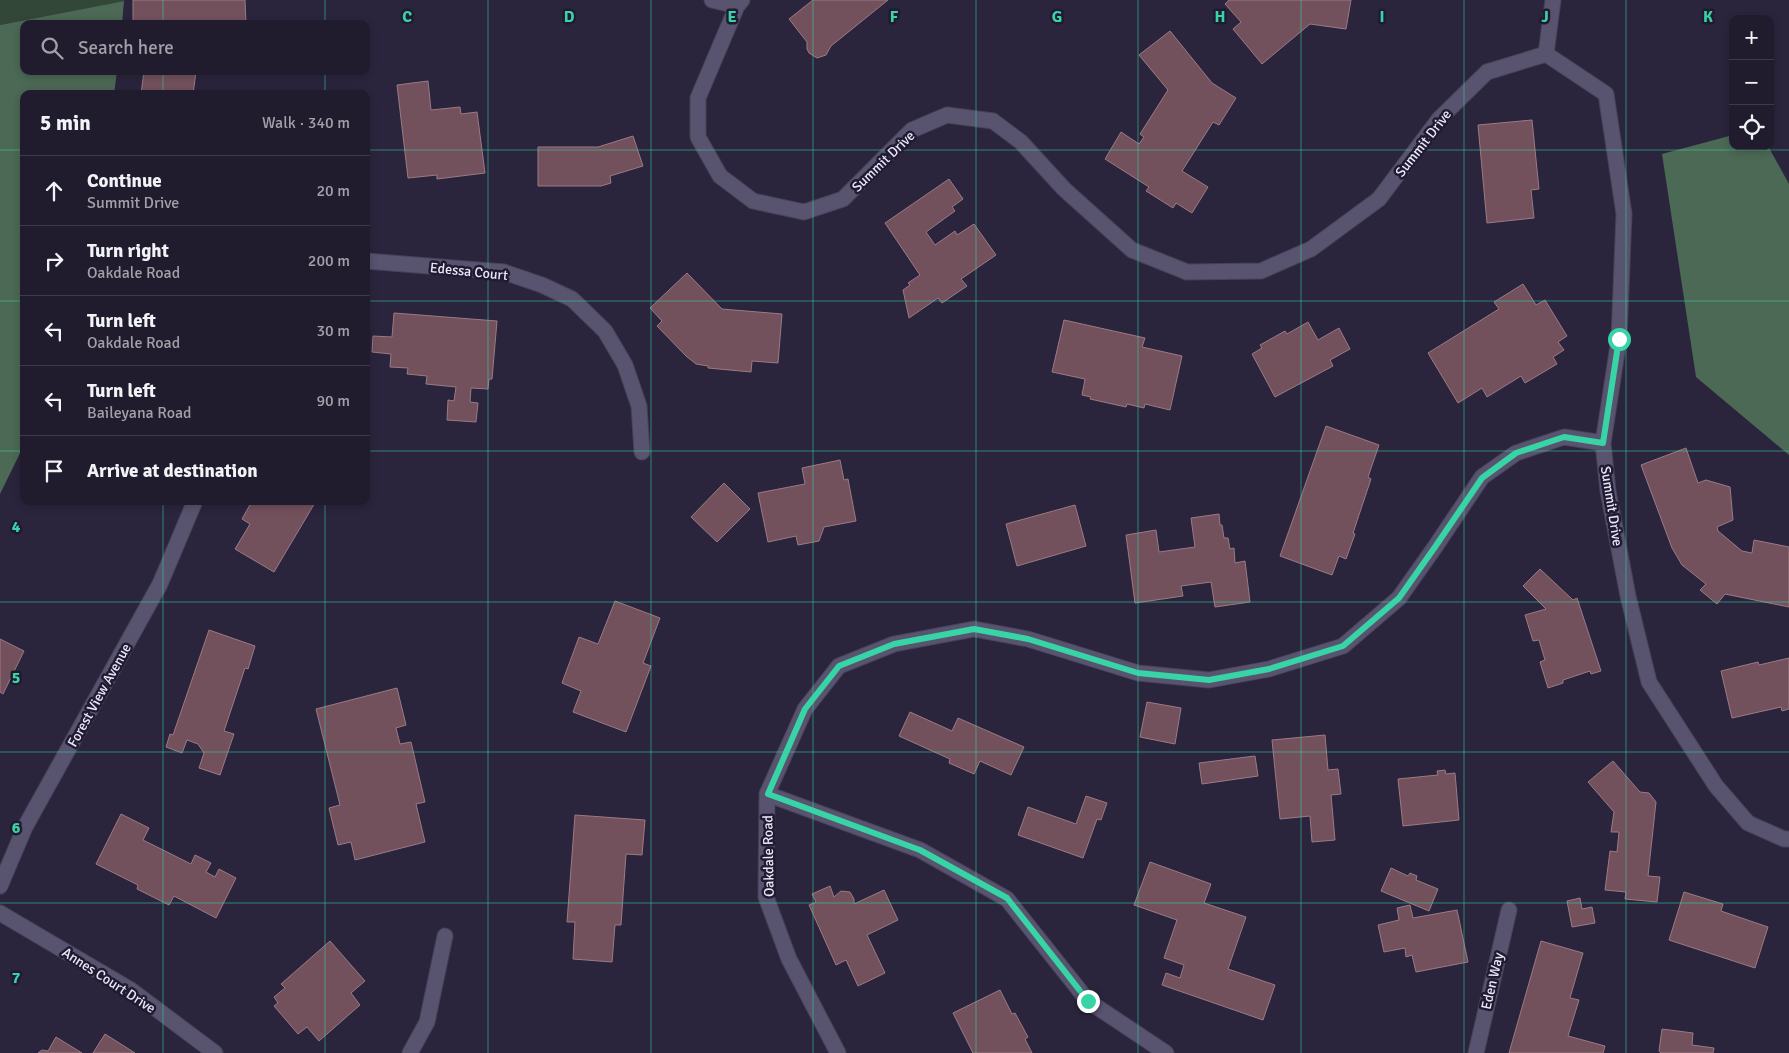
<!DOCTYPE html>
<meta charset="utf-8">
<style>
:root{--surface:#201c2e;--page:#282536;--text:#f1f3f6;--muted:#a2a1aa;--line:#3d3a4a}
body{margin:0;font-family:Signika,sans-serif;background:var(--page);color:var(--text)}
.controls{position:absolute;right:15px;top:15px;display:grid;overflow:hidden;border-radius:10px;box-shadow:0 2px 8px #0003}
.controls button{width:45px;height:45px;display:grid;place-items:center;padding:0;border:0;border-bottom:1px solid var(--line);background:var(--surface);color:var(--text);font:25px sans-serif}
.stop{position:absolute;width:15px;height:15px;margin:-11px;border:4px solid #38d4a6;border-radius:50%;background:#fff}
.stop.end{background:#38d4a6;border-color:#fff;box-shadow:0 1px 5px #0008}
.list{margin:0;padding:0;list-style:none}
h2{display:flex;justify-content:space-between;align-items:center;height:65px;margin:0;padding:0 20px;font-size:21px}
h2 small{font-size:16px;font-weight:400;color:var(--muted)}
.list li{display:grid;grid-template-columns:32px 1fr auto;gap:15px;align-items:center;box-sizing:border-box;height:70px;padding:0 20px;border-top:1px solid var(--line)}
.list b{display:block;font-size:19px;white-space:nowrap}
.list p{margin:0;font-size:16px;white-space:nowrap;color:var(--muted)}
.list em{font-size:16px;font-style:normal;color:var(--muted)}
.icon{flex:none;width:28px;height:28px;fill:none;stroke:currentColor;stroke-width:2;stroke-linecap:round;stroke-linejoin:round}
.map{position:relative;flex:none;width:1789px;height:1053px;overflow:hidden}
.search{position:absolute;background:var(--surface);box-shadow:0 2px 8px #0003;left:20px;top:20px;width:350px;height:55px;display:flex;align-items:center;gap:12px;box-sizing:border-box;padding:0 18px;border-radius:10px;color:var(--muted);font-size:19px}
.panel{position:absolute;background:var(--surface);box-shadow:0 2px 8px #0003;left:20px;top:90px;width:350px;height:415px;border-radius:10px}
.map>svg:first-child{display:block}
.green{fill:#324738}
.forest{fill:#4c6955}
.building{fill:#73515c;stroke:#9b7a84}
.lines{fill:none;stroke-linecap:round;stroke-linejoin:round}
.minor-casing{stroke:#474256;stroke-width:17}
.minor{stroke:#58536f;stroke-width:15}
.route{stroke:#38d4a6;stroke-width:6}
.grid{fill:none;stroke:#38d4a6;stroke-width:1;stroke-opacity:0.55}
.labels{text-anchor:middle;stroke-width:5;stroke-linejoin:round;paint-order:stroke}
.street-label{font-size:14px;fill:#eae8f8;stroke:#201b32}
.grid-label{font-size:16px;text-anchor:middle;font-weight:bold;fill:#38d4a6;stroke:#201b32;stroke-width:5;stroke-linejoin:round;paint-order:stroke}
</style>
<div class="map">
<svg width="1789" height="1053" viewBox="0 0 1789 1053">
<rect width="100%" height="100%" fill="#2a253d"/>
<path class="green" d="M 0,0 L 124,0 L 124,1 L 0,25 Z"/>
<path class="forest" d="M 124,1 L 122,24 L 24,24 L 24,71 L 117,71 L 114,94 L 24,94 L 24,445 L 0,494 L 0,25 Z
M 1733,135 L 1733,146 L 1768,146 L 1789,184 L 1789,455 L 1696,377 L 1662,154 Z"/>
<path class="building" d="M 133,0 L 245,0 L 246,24 L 133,24 Z
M 813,0 L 888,0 L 831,46 L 826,55 L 817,58 L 809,53 L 807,49 L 807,42 L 789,19 Z
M 1229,0 L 1351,0 L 1346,29 L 1310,24 L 1262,64 L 1233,29 L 1241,22 L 1225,4 Z
M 1170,31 L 1212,83 L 1236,98 L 1219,125 L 1213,122 L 1182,171 L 1208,187 L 1192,213 L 1176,203 L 1173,208 L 1146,191 L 1149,187 L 1105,159 L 1121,132 L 1139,144 L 1144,137 L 1140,134 L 1168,90 L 1139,55 Z
M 144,71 L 216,71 L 196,72 L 193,94 L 141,94 Z
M 428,81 L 431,110 L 460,107 L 461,114 L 477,112 L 485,173 L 437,179 L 437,175 L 408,178 L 397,85 Z
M 1532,120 L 1539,189 L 1531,190 L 1534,218 L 1487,223 L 1478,125 Z
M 633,136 L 643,166 L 610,176 L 611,183 L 601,186 L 538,186 L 538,147 L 598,147 Z
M 949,179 L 963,199 L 952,207 L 955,211 L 926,232 L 935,245 L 955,231 L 957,235 L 974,224 L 996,255 L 961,279 L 967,286 L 942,303 L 938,298 L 909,318 L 903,290 L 910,285 L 908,283 L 920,275 L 885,223 Z
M 687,273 L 722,309 L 782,314 L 778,363 L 752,361 L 751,372 L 708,368 L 708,366 L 696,364 L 686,356 L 657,326 L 662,321 L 650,308 Z
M 1523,284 L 1536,305 L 1545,300 L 1567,336 L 1558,342 L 1564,350 L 1553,357 L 1557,364 L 1525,383 L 1521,376 L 1487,397 L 1482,388 L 1458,403 L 1428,353 L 1499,309 L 1494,302 Z
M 394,313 L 497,321 L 492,379 L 489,379 L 488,389 L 471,388 L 470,402 L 478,403 L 476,422 L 447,420 L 448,400 L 454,401 L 456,387 L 426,384 L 427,376 L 407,374 L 408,368 L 390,367 L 391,354 L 372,352 L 373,336 L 392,337 Z
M 1064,320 L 1145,338 L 1142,347 L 1182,356 L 1170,410 L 1145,404 L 1144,408 L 1127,404 L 1126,407 L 1090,399 L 1091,397 L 1082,395 L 1085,379 L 1052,372 Z
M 1308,322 L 1318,340 L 1339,328 L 1350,349 L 1330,360 L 1333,366 L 1275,397 L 1252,354 L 1262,348 L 1260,345 L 1285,331 L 1287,334 Z
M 1326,426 L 1379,445 L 1368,477 L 1371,479 L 1353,533 L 1355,534 L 1346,559 L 1339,556 L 1332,575 L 1280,556 Z
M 1686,448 L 1698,483 L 1706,480 L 1730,487 L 1733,520 L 1717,527 L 1718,531 L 1742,551 L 1752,553 L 1754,540 L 1789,547 L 1789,607 L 1725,594 L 1717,604 L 1700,590 L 1706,584 L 1682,565 L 1672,548 L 1641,465 Z
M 840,460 L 844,480 L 848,479 L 856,521 L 824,527 L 819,541 L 798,545 L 796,536 L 768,542 L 758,493 L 805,484 L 802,468 Z
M 724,483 L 750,509 L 717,542 L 691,517 Z
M 252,501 L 316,501 L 274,572 L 235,549 L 250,524 L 242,519 Z
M 1075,505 L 1086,546 L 1017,566 L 1006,524 Z
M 1219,514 L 1220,525 L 1222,525 L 1224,538 L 1228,538 L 1230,549 L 1234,548 L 1235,563 L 1245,561 L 1250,602 L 1215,607 L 1211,582 L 1181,586 L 1183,596 L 1135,603 L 1126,535 L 1156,530 L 1159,552 L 1195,547 L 1191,518 Z
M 1540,569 L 1573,600 L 1577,598 L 1601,671 L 1591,674 L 1590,671 L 1563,680 L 1563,683 L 1548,688 L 1540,662 L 1545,660 L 1539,640 L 1533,641 L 1525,615 L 1546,609 L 1523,586 Z
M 615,601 L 660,618 L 643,663 L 651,666 L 626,732 L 573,712 L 581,691 L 562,683 L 579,637 L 598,644 Z
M 209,630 L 255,646 L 248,669 L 245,668 L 224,731 L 234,734 L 220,775 L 199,768 L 204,753 L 198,744 L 187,740 L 182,753 L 166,747 L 170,734 L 173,735 Z
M 0,639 L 24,651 L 3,694 L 0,692 Z
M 1789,658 L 1789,709 L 1782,711 L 1781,707 L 1732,718 L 1721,671 L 1758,662 L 1759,665 Z
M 397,688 L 406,725 L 396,728 L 400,744 L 411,742 L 425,802 L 416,804 L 425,842 L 355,860 L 351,842 L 338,845 L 329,808 L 340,805 L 316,709 Z
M 1147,702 L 1181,708 L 1175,744 L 1140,737 Z
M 910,712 L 952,731 L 958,718 L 1024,747 L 1011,775 L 980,761 L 974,774 L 949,763 L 950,759 L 899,736 Z
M 1325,735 L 1328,770 L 1338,769 L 1341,794 L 1331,795 L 1335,840 L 1312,842 L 1310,816 L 1280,819 L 1272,740 Z
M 1255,756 L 1258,776 L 1202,784 L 1199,763 Z
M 1613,761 L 1640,792 L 1649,793 L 1656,802 L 1648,876 L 1660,877 L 1657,902 L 1625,899 L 1626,892 L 1605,890 L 1610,851 L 1617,852 L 1619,832 L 1611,832 L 1614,812 L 1588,782 Z
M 1445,770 L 1446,774 L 1455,773 L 1459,820 L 1403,826 L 1398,779 L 1438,775 L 1437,771 Z
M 1086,796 L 1107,803 L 1101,820 L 1097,819 L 1083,858 L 1018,835 L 1028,807 L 1076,824 Z
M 121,814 L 149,828 L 143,840 L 191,864 L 195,855 L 211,863 L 206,872 L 215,877 L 219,869 L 236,878 L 216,918 L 174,896 L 169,905 L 137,889 L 138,885 L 96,864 Z
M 575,815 L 645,820 L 642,855 L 626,854 L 621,925 L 615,925 L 612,962 L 573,959 L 575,922 L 567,922 Z
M 1150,862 L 1211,884 L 1204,903 L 1246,917 L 1228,969 L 1275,985 L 1263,1020 L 1162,985 L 1166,973 L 1180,978 L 1184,965 L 1164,958 L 1177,920 L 1134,905 Z
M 1391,868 L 1408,876 L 1410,873 L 1417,876 L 1416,880 L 1438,889 L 1429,911 L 1381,891 Z
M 830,886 L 834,897 L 841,891 L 850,892 L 854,899 L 854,904 L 884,890 L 898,920 L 867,935 L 885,973 L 858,986 L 846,960 L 836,965 L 809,905 L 816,902 L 812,894 Z
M 1684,892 L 1723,904 L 1721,911 L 1768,927 L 1755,968 L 1669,940 Z
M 1580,898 L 1582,909 L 1592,907 L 1595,923 L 1572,927 L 1567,901 Z
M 1410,905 L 1413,918 L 1457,910 L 1468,962 L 1416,972 L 1412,955 L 1406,957 L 1405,948 L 1384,952 L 1378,925 L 1399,920 L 1397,908 Z
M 330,941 L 365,981 L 351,993 L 360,1005 L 319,1041 L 307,1027 L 298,1034 L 274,1006 L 278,1003 L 274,997 L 285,988 L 281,984 Z
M 1541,941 L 1583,953 L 1570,998 L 1579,1000 L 1568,1036 L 1605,1046 L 1603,1053 L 1509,1053 Z
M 1000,990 L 1012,1014 L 1015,1013 L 1028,1037 L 1025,1039 L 1032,1053 L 973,1053 L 953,1013 Z
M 1662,1029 L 1693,1033 L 1692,1045 L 1714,1048 L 1713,1053 L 1661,1053 L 1659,1051 Z
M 105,1034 L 135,1053 L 93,1053 Z
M 56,1037 L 82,1053 L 38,1053 L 42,1050 L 48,1051 Z"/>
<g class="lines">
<defs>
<path id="minor" d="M 712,0 L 737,6
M 742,0 L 737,6 L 698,98 L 698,137 L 720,176 L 753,201 L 804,212 L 843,199 L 912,130 L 947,115 L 993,121 L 1021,142 L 1064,189 L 1132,250 L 1187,272 L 1261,271 L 1311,249 L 1379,199 L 1439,119 L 1487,72 L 1546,54 L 1606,94 L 1624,214 L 1619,339 L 1603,443 L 1608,491 L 1628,596 L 1649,682 L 1716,786 L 1748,823 L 1784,839 L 1789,839
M 1546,54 L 1553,0
M 366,261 L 504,272 L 542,285 L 572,299 L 605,331 L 625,365 L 639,406 L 642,452
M 767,794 L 920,850 L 1007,899 L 1088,1001 L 1166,1053
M 0,886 L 25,827 L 160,584 L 195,501
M 0,913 L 131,990 L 215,1053
M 410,1053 L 427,1022 L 445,936
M 838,1053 L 789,959 L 766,897 L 767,794 L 805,709 L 839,666 L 894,644 L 974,629 L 1028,639 L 1138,673 L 1209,680 L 1269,669 L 1343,646 L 1399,598 L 1435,547 L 1482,477 L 1516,453 L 1564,437 L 1603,443
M 1476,1053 L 1509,910"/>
</defs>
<use href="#minor" class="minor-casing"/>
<use href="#minor" class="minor"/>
</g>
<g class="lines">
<path class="route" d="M 1088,1001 L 1007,898 L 920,850 L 768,794 L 805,709 L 839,666 L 894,644 L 974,629 L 1028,639 L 1138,673 L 1209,680 L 1269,669 L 1343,646 L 1399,598 L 1435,547 L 1482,478 L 1516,453 L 1564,437 L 1603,443 L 1619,339"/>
</g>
<path class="grid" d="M 163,0 L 163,24M 325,0 L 325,24M 488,0 L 488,1053M 651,0 L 651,1053M 813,0 L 813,1053M 976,0 L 976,1053M 1138,0 L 1138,1053M 1301,0 L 1301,1053M 1464,0 L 1464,1053M 1626,0 L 1626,1053M 163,71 L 163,94M 325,71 L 325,94M 0,150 L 24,150M 366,150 L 1789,150M 0,301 L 24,301M 366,301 L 1789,301M 0,451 L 24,451M 366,451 L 1789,451M 163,501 L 163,1053M 325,501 L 325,1053M 0,602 L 1789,602M 0,752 L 1789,752M 0,903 L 1789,903"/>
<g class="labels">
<g class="street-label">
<text transform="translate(1423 143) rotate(-52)" y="5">Summit Drive</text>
<text transform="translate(883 161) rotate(-44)" y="5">Summit Drive</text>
<text transform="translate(469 271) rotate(6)" y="5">Edessa Court</text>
<text transform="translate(1612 506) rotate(81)" y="5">Summit Drive</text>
<text transform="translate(99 695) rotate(-61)" y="5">Forest View Avenue</text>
<text transform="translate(768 856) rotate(-91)" y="5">Oakdale Road</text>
<text transform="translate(109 980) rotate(33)" y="5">Annes Court Drive</text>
<text transform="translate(1492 981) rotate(-77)" y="5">Eden Way</text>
</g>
</g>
<g class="grid-label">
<text x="407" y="22">C</text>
<text x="569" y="22">D</text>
<text x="732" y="22">E</text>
<text x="894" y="22">F</text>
<text x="1057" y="22">G</text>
<text x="1220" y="22">H</text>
<text x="1382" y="22">I</text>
<text x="1545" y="22">J</text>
<text x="1708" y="22">K</text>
<text x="16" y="532">4</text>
<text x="16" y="683">5</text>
<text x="16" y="833">6</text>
<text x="16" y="983">7</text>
</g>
</svg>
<div class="controls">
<button>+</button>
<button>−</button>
<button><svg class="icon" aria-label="locate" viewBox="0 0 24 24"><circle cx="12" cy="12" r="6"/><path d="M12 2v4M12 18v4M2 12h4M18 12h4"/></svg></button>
</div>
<div class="stop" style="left:1619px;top:339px"></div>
<div class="stop end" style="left:1088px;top:1001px"></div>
<div class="search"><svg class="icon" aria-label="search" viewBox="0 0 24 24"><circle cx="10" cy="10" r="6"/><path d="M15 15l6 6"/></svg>Search here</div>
<section class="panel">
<h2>5 min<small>Walk · 340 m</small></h2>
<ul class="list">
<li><svg class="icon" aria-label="ahead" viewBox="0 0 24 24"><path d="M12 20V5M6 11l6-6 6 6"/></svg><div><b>Continue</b><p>Summit Drive</p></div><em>20 m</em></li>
<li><svg class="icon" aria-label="right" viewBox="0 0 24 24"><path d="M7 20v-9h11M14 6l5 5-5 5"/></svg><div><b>Turn right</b><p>Oakdale Road</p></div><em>200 m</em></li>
<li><svg class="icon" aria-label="left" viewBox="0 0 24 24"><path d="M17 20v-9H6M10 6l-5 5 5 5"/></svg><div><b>Turn left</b><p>Oakdale Road</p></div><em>30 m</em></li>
<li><svg class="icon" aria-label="left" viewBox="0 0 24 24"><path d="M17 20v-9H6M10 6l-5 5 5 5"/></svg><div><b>Turn left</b><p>Baileyana Road</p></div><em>90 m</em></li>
<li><svg class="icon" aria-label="arrive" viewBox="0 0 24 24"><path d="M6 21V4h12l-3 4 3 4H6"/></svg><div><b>Arrive at destination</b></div></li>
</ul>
</section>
</div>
